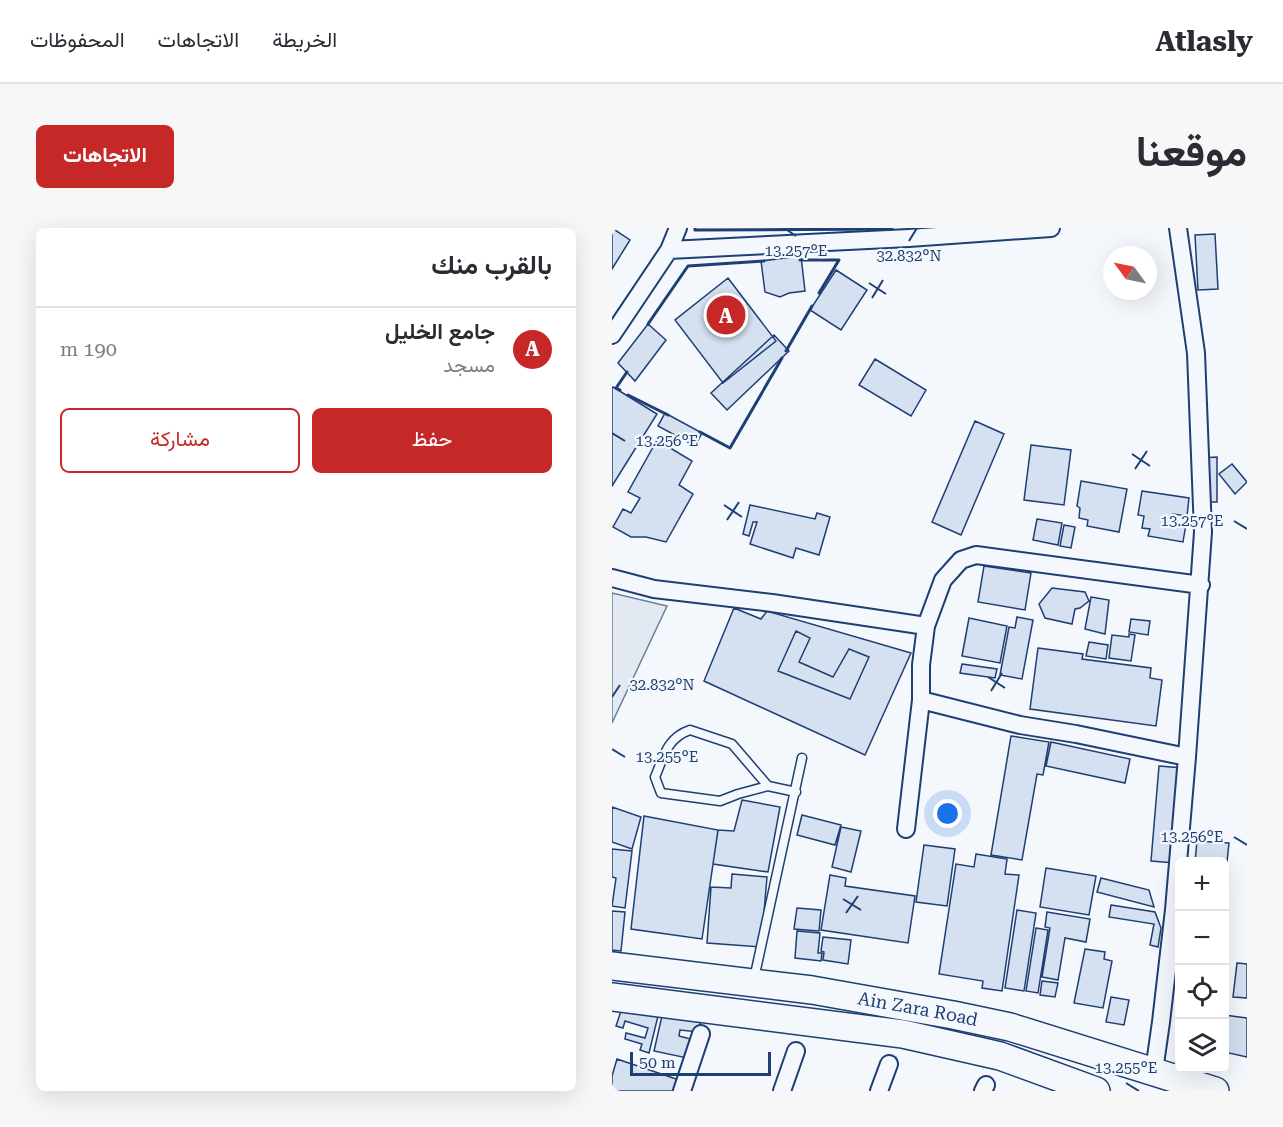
<!DOCTYPE html>
<html lang="ar">
<meta charset="utf-8">
<style>
:root{--surface:#fff;--page:#f7f7f7;--text:#2b2b33;--muted:#7c7c81;--line:#e1e1e2;--accent:#c62828}
body{margin:0;font-family:"Roboto Serif",Vazirmatn,serif;background:var(--page);color:var(--text);direction:rtl}
.controls{position:absolute;right:18px;bottom:18px;display:grid;overflow:hidden;border-radius:9px;box-shadow:0 6px 24px #0002}
.controls button{width:54px;height:54px;display:grid;place-items:center;padding:0;border:0;border-bottom:2px solid var(--line);background:var(--surface);color:var(--text);font:30px sans-serif}
.compass{position:absolute;left:491px;top:18px;width:54px;height:54px;border-radius:50%;background:var(--surface);box-shadow:0 6px 24px #0002;rotate:303deg}
.scale{position:absolute;left:18px;bottom:15px;width:141px;box-sizing:border-box;padding-left:6px;border:3px solid #1d3f73;border-top:0;font-size:16px;line-height:21px;white-space:nowrap;color:#1d3f73;-webkit-text-stroke:4px #f4f7fb;paint-order:stroke}
.you{position:absolute;left:336px;top:586px;width:21px;height:21px;margin:-15px;border:4px solid #fff;border-radius:50%;background:#1a73e8;box-shadow:0 0 0 9px #1a73e833}
.badge{display:grid;place-items:center;width:39px;height:39px;border-radius:50%;background:var(--accent);color:#fff;font-size:20px;font-weight:700}
.pin{position:absolute;translate:-50% -50%;border:3px solid #fff;box-shadow:0 2px 6px #0006}
.list{margin:0;padding:0;list-style:none}
h2{display:flex;justify-content:space-between;align-items:center;height:78px;margin:0;padding:0 24px;font-size:26px}
h2 small{font-size:20px;font-weight:400;color:var(--muted)}
.list li{display:grid;grid-template-columns:39px 1fr auto;gap:18px;align-items:center;box-sizing:border-box;height:84px;padding:0 24px;border-top:2px solid var(--line)}
.list b{display:block;font-size:22px;white-space:nowrap}
.list p{margin:0;font-size:20px;white-space:nowrap;color:var(--muted)}
.list em{font-size:20px;font-style:normal;color:var(--muted)}
.actions{display:flex;gap:12px;padding:18px 24px}
.actions a{flex:1;padding:14px 0;border:2px solid var(--accent);border-radius:9px;text-align:center;font-size:21px;color:var(--accent)}
.actions .main{background:var(--accent);color:#fff}
.icon{flex:none;width:33px;height:33px;fill:none;stroke:currentColor;stroke-width:2;stroke-linecap:round;stroke-linejoin:round}
.map{position:relative;flex:none;width:635px;height:863px;overflow:hidden;direction:ltr;border-radius:9px}
header{display:flex;align-items:center;gap:36px;box-sizing:border-box;height:84px;padding:0 30px;background:var(--surface);border-bottom:2px solid var(--line)}
header strong{font-size:28px}
nav{display:flex;gap:33px;margin-inline-start:auto;font-size:21px}
.intro{display:flex;align-items:center;justify-content:space-between;box-sizing:border-box;height:144px;padding:0 36px}
h1{margin:0;font-size:42px}
.button{padding:15px 27px;border-radius:9px;background:var(--accent);color:#fff;font-size:21px;font-weight:700}
main{display:flex;gap:36px;padding:0 36px}
aside{flex:1;background:var(--surface);border-radius:9px;box-shadow:0 6px 24px #0002}
.map>svg:first-child{display:block}
.green{fill:#e3e9f0;stroke:#687fa3;stroke-width:1.5}
.building{fill:#d5e0f0;stroke:#1d3f73;stroke-width:1.5}
.lines{fill:none;stroke-linecap:round;stroke-linejoin:round}
.service-casing{stroke:#1d3f73;stroke-width:11}
.minor-casing{stroke:#1d3f73;stroke-width:20}
.primary-casing{stroke:#1d3f73;stroke-width:30}
.service{stroke:#f4f7fb;stroke-width:8}
.minor{stroke:#f4f7fb;stroke-width:16}
.primary{stroke:#f4f7fb;stroke-width:27}
.wall{stroke:#1d3f73;stroke-width:3}
.ticks{fill:none;stroke:#1d3f73;stroke-width:2}
.labels{text-anchor:middle;stroke-width:4.5;stroke-linejoin:round;paint-order:stroke}
.street-label{font-size:18px;fill:#1d3f73;stroke:#f4f7fb}
.ticks-label{font-size:15px;text-anchor:middle;fill:#1d3f73;stroke:#f4f7fb;stroke-width:4.5;stroke-linejoin:round;paint-order:stroke}
</style>
<header>
<strong>Atlasly</strong>
<nav><a>الخريطة</a><a>الاتجاهات</a><a>المحفوظات</a></nav>
</header>
<div class="intro"><h1>موقعنا</h1><a class="button">الاتجاهات</a></div>
<main>
<div class="map">
<svg width="635" height="863" viewBox="0 0 635 863">
<rect width="100%" height="100%" fill="#f4f7fb"/>
<path class="green" d="M 0,365 L 55,378 L 0,495 Z"/>
<path class="building" d="M 0,0 L 18,12 L 0,41 Z
M 603,6 L 606,61 L 586,62 L 583,7 Z
M 189,28 L 193,63 L 177,65 L 168,69 L 153,64 L 149,33 Z
M 224,42 L 255,62 L 229,102 L 198,82 Z
M 116,50 L 164,113 L 111,155 L 63,92 Z
M 36,96 L 54,112 L 23,153 L 6,135 Z
M 162,107 L 177,123 L 115,182 L 99,165 Z
M 263,131 L 314,162 L 299,188 L 247,157 Z
M 1,159 L 45,186 L 0,258 L 0,160 Z
M 53,185 L 90,205 L 83,218 L 46,198 Z
M 363,193 L 392,206 L 349,307 L 320,294 Z
M 45,212 L 80,233 L 67,257 L 81,266 L 54,314 L 34,309 L 19,309 L 1,299 L 11,281 L 19,285 L 28,270 L 16,264 Z
M 419,217 L 459,222 L 452,277 L 412,272 Z
M 605,229 L 605,274 L 589,274 L 588,230 Z
M 620,236 L 635,254 L 623,266 L 607,246 Z
M 469,253 L 515,261 L 507,304 L 475,298 L 476,292 L 467,290 L 468,280 L 465,278 Z
M 530,263 L 577,270 L 575,288 L 561,286 L 559,294 L 574,296 L 571,314 L 536,308 L 538,301 L 530,300 L 532,288 L 526,287 Z
M 138,277 L 203,291 L 205,285 L 218,289 L 207,327 L 184,320 L 181,330 L 138,316 L 145,294 L 141,294 L 137,308 L 131,306 Z
M 425,291 L 450,295 L 446,317 L 421,312 Z
M 452,297 L 463,299 L 459,320 L 448,318 Z
M 372,338 L 419,345 L 413,382 L 366,374 Z
M 440,360 L 473,364 L 477,373 L 468,380 L 463,381 L 460,396 L 433,390 L 427,376 Z
M 479,369 L 497,372 L 493,406 L 473,401 Z
M 122,380 L 149,391 L 155,383 L 299,425 L 253,527 L 92,453 Z
M 405,389 L 421,392 L 410,451 L 388,447 L 397,399 L 403,400 Z
M 357,390 L 395,398 L 388,435 L 350,428 Z
M 519,391 L 538,393 L 536,407 L 517,404 Z
M 184,403 L 198,410 L 187,434 L 221,449 L 237,421 L 257,429 L 238,471 L 166,443 Z
M 517,406 L 523,407 L 519,433 L 497,430 L 500,407 L 517,409 Z
M 477,414 L 496,417 L 494,431 L 474,428 Z
M 426,420 L 471,426 L 470,431 L 539,440 L 538,450 L 550,452 L 544,498 L 418,481 Z
M 350,436 L 385,441 L 383,450 L 348,445 Z
M 399,508 L 437,514 L 431,547 L 425,546 L 410,632 L 379,627 Z
M 439,514 L 518,531 L 513,555 L 434,538 Z
M 547,538 L 571,540 L 563,635 L 539,633 Z
M 130,572 L 168,579 L 156,644 L 101,636 L 106,602 L 122,603 Z
M 0,579 L 29,589 L 20,621 L 0,614 Z
M 190,587 L 229,597 L 223,617 L 185,607 Z
M 32,588 L 106,602 L 90,711 L 19,701 Z
M 229,599 L 249,603 L 239,644 L 220,639 Z
M 585,613 L 617,615 L 615,634 L 583,634 Z
M 312,617 L 343,621 L 335,678 L 304,674 Z
M 0,621 L 20,623 L 13,680 L 0,678 L 4,650 L 0,649 Z
M 364,626 L 395,631 L 393,646 L 407,647 L 390,763 L 370,760 L 371,753 L 327,746 L 344,636 L 362,639 Z
M 434,640 L 484,648 L 477,687 L 428,679 Z
M 120,646 L 155,649 L 149,719 L 95,715 L 99,659 L 119,660 Z
M 218,647 L 234,650 L 233,658 L 303,668 L 296,715 L 209,702 Z
M 489,650 L 537,662 L 542,679 L 485,664 Z
M 499,677 L 543,684 L 549,700 L 546,719 L 538,717 L 542,696 L 497,689 Z
M 185,680 L 209,682 L 207,703 L 182,701 Z
M 405,682 L 424,685 L 412,763 L 393,760 Z
M 0,683 L 13,684 L 9,723 L 0,722 Z
M 435,684 L 478,691 L 474,714 L 453,710 L 446,752 L 430,749 L 438,700 L 433,699 Z
M 424,700 L 436,702 L 426,765 L 414,763 Z
M 185,703 L 208,705 L 206,725 L 210,725 L 209,733 L 183,730 Z
M 211,709 L 239,712 L 236,736 L 211,732 L 212,724 L 209,723 Z
M 473,721 L 493,724 L 492,731 L 500,733 L 491,780 L 462,775 Z
M 625,735 L 635,736 L 635,770 L 621,769 Z
M 430,753 L 446,755 L 443,769 L 428,767 Z
M 499,769 L 517,772 L 512,797 L 494,794 Z
M 52,779 L 91,785 L 86,804 L 68,802 L 67,808 L 82,812 L 75,830 L 42,823 Z
M 10,780 L 46,788 L 37,825 L 28,822 L 30,816 L 13,811 L 14,805 L 33,810 L 36,800 L 13,793 L 11,800 L 4,798 Z
M 612,787 L 635,790 L 635,829 L 612,824 Z
M 5,831 L 70,853 L 67,863 L 0,863 L 0,848 Z"/>
<g class="lines">
<defs>
<path id="service" d="M 156,558 L 120,516 L 78,502 C 55,510 52,528 43,549 L 49,565 L 108,573 L 126,566 L 156,558 L 184,564
M 142,751 L 190,530"/>
<path id="minor" d="M 57,22 L 297,10 L 439,0
M 0,107 L 57,22 L 66,0
M 0,350 L 42,361 L 160,375 L 314,398
M 575,529 L 464,506 L 408,497 L 309,472 L 309,437 L 314,398 L 331,352 L 349,332 L 364,327 L 589,357
M 294,601 L 309,472
M 542,843 L 549,794 L 562,682 L 575,529 L 591,304 L 584,125 L 566,0
M 70,863 L 89,806
M 170,863 L 184,823
M 267,863 L 277,836
M 371,863 L 374,857"/>
<g id="primary">
<path id="s1" d="M 0,738 L 200,762 L 341,787 L 398,799 L 603,863"/>
<path d="M 0,769 L 291,806 L 388,828 L 484,863"/>
</g>
</defs>
<use href="#service" class="service-casing"/>
<use href="#minor" class="minor-casing"/>
<use href="#primary" class="primary-casing"/>
<use href="#service" class="service"/>
<use href="#minor" class="minor"/>
<use href="#primary" class="primary"/>
<path class="wall" d="M 83,0 L 83,2 L 280,1
M 188,32 L 227,32 L 207,65
M 36,96 L 76,38 L 152,33
M 174,123 L 200,78
M 8,162 L 4,160 L 15,144
M 16,167 L 56,187
M 88,204 L 118,220 L 170,130"/>
</g>
<path class="ticks" d="M 172,0 L 184,8M 297,13 L 305,0M 257,55 L 274,66M 260,70 L 271,52M 0,205 L 13,213M 520,226 L 538,238M 523,241 L 535,223M 112,277 L 130,289M 115,292 L 127,274M 622,293 L 635,301M 376,449 L 393,460M 379,463 L 390,445M 0,469 L 8,457M 0,521 L 13,529M 622,609 L 635,617M 231,671 L 249,682M 234,685 L 246,668M 514,855 L 527,863"/>
<g class="labels">
<g class="street-label">
<text dy="6" stroke="none"><textPath href="#s1" startOffset="309">Ain Zara Road</textPath></text>
</g>
</g>
<g class="ticks-label">
<text x="184" y="28">13.257°E</text>
<text x="297" y="33">32.832°N</text>
<text x="55" y="218">13.256°E</text>
<text x="580" y="298">13.257°E</text>
<text x="50" y="462">32.832°N</text>
<text x="55" y="534">13.255°E</text>
<text x="580" y="614">13.256°E</text>
<text x="514" y="845">13.255°E</text>
</g>
</svg>
<div class="controls">
<button>+</button>
<button>−</button>
<button><svg class="icon" aria-label="locate" viewBox="0 0 24 24"><circle cx="12" cy="12" r="6"/><path d="M12 2v4M12 18v4M2 12h4M18 12h4"/></svg></button>
<button><svg class="icon" aria-label="layers" viewBox="0 0 24 24"><path d="M12 4l9 5-9 5-9-5zM3 14l9 5 9-5"/></svg></button>
</div>
<svg class="compass" viewBox="-18 -18 36 36"><path d="M0-13l5 13h-10z" fill="#e53935"/><path d="M0 13l5-13h-10z" fill="#7c7c81"/></svg>
<div class="scale">50 m</div>
<div class="you"></div>
<div class="pin badge" style="left:114px;top:87px">A</div>
</div>
<aside>
<h2>بالقرب منك<small></small></h2>
<ul class="list">
<li><span class="badge">A</span><div><b>جامع الخليل</b><p>مسجد</p></div><em>190 m</em></li>
</ul>
<div class="actions"><a class="main">حفظ</a><a>مشاركة</a></div>
</aside>
</main>
